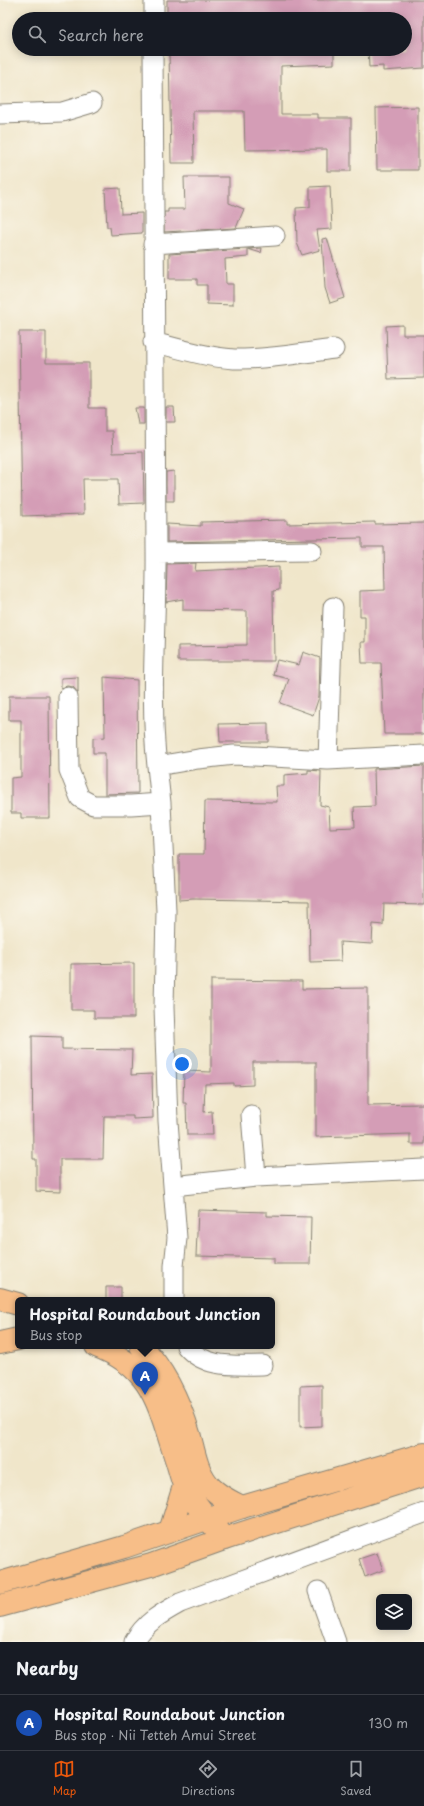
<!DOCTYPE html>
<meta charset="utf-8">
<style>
:root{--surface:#171b24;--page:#20242c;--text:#f1f3f6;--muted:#9ea1a6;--line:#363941;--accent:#ea580c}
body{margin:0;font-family:"Playpen Sans",sans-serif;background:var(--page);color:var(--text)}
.controls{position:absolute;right:12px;bottom:12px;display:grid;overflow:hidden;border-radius:6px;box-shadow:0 2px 10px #0003}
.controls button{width:36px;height:36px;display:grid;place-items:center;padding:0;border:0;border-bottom:1px solid var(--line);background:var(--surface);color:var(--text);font:20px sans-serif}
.you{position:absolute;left:182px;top:1064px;width:14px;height:14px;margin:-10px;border:3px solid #fff;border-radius:50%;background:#1a73e8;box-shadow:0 0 0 6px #1a73e833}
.badge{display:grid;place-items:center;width:26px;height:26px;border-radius:50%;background:var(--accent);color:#fff;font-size:13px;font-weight:700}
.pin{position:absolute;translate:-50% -33px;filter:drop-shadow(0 1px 2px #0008)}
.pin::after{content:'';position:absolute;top:21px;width:14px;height:12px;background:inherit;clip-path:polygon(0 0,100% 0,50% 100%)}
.popup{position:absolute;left:15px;top:1297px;width:260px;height:52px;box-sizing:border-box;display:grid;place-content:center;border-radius:6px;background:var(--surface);filter:drop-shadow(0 1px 3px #0005);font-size:13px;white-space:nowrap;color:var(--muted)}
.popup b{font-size:15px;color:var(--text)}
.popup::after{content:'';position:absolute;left:50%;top:100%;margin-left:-8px;border:8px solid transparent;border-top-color:var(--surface)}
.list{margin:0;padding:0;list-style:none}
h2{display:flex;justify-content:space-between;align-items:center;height:52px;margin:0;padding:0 16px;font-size:17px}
h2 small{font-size:13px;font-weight:400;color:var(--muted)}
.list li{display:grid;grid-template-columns:26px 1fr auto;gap:12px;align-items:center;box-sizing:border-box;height:56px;padding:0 16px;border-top:1px solid var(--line)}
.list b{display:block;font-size:15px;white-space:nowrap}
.list p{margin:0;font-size:13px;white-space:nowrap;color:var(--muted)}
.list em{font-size:13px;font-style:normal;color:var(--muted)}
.icon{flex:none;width:22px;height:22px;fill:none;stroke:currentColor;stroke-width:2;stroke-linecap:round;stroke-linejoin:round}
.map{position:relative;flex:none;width:424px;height:1642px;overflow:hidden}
.search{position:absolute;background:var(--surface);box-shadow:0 2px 10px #0003;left:12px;right:12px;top:12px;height:44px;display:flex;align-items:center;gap:10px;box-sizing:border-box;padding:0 14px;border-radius:22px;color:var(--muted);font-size:15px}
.sheet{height:108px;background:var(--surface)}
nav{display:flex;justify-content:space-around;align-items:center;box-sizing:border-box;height:56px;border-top:1px solid var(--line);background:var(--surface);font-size:11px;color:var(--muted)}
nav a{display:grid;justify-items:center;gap:2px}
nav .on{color:var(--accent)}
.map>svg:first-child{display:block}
.building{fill:#d49db6}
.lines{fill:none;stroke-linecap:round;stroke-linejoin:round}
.minor-casing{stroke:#868173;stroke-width:21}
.major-casing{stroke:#868173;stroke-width:24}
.highway-casing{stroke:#868173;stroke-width:24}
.minor{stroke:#fff;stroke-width:19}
.major{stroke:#f7be88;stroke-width:22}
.highway{stroke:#f7be88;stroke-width:22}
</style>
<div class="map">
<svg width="424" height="1642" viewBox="0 0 424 1642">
<rect width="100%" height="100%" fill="#fbf7ec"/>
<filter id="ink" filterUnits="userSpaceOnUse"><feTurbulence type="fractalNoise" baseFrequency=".025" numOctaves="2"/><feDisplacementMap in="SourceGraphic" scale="8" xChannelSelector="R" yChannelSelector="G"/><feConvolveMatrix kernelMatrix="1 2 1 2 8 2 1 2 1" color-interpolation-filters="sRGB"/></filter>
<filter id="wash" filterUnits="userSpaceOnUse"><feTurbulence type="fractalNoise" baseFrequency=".012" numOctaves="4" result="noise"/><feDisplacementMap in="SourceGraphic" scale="16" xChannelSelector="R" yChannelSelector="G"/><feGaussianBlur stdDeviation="0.9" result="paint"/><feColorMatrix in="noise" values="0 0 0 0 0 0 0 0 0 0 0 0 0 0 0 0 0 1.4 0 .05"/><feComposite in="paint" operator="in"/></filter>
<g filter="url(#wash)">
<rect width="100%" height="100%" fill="#f0e6ca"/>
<g id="blocks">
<path class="building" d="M 167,0 L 424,0 L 424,68 L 383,71 L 383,66 L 369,67 L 368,49 L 405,49 L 405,19 L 167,19 Z
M 169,49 L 334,49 L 334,64 L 281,66 L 281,114 L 318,114 L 318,118 L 351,118 L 351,171 L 327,171 L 327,149 L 245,150 L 244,111 L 193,111 L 194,163 L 171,163 Z
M 418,107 L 418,170 L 377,170 L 376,108 Z
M 184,177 L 229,177 L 229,203 L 244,209 L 236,228 L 164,232 L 164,212 L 168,212 L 168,209 L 185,209 Z
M 330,186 L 332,229 L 317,230 L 320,250 L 302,255 L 297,243 L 296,208 L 310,207 L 310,187 Z
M 120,188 L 121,214 L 142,213 L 142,233 L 111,235 L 110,227 L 107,227 L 105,189 Z
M 327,238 L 345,298 L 330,303 L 325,288 L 322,239 Z
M 262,248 L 261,253 L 248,249 L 248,257 L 225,259 L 226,284 L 233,284 L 233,305 L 207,304 L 207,285 L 197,285 L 197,279 L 169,279 L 169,254 Z
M 403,325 L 403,335 L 424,335 L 424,378 L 388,379 L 386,326 Z
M 19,332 L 46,332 L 46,363 L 89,363 L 89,408 L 105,408 L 105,431 L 112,431 L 113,453 L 143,452 L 144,503 L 119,504 L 118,479 L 83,479 L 84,514 L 22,516 Z
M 166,407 L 174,407 L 175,422 L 166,422 Z
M 135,408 L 144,408 L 144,424 L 138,424 Z
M 174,471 L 174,501 L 166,501 L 166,472 Z
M 287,520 L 287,524 L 375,522 L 375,524 L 424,523 L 424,734 L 384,734 L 381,663 L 362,663 L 361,642 L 365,642 L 365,616 L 360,616 L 360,591 L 385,590 L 384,547 L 362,547 L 362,538 L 167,542 L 167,524 L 201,526 L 201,522 Z
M 196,563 L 195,571 L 279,567 L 279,590 L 273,591 L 274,661 L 178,661 L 178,646 L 247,645 L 247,611 L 183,610 L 183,599 L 166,602 L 167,564 Z
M 303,652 L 320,658 L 319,697 L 313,715 L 280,703 L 289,679 L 273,675 L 277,660 L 299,665 Z
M 78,677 L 78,693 L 73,687 L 67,686 L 61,688 L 61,678 Z
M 104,677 L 137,680 L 138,793 L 105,794 L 105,753 L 93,753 L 93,738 L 105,737 Z
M 9,696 L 49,696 L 50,818 L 21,818 L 21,813 L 11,813 L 11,778 L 21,777 L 21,720 L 9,720 Z
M 268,723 L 268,742 L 220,742 L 219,724 Z
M 424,766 L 424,905 L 384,904 L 383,925 L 373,924 L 372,944 L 340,942 L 341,961 L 310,962 L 309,901 L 193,899 L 179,900 L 179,854 L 204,854 L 205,801 L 277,802 L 276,786 L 284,786 L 284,775 L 308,773 L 308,770 L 321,771 L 320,805 L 329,807 L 330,828 L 355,827 L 354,807 L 375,806 L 374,769 Z
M 134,963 L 134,1018 L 94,1018 L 94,1010 L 71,1010 L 71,964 Z
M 211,980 L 302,981 L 302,989 L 368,988 L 368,1105 L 424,1104 L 424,1144 L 410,1144 L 410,1134 L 316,1137 L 316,1062 L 253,1062 L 253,1085 L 234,1086 L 234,1083 L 205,1084 L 204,1112 L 212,1111 L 213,1135 L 187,1135 L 186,1103 L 183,1103 L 184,1071 L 211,1072 Z
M 32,1036 L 62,1037 L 62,1049 L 132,1050 L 131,1075 L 152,1074 L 153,1118 L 133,1119 L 133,1116 L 104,1116 L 103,1159 L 60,1159 L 60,1192 L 36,1191 L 36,1159 L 33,1159 Z
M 198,1210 L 267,1212 L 267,1216 L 311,1217 L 310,1264 L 274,1264 L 274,1258 L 196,1256 Z
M 106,1287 L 121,1287 L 121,1300 L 106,1300 Z
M 322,1385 L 322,1426 L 300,1427 L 300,1386 Z
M 377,1553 L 383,1570 L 365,1577 L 359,1559 Z"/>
</g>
</g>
<g filter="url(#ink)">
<use href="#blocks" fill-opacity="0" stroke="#868173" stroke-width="1"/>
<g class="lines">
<defs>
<path id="minor" d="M 154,19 L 154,0
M 153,49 C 153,216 154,383 156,550 C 157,622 149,694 157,766
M 0,114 L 62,112 L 92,103
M 153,244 L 275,236
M 153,342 C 180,349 206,357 234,359 C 267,360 301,353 334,349
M 156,553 L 312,551
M 68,697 L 69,770 L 80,798 L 93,805 L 131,805 L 161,803
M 424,755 L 328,760 L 234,755 L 198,759 L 157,766 L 161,803 L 166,911 L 164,1007 L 168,1121 L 173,1186 L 256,1177 L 424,1169
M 328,760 L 333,607
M 251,1115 L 256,1177
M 173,1186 L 177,1238 L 174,1266 L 174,1300
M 186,1346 C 205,1369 235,1365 263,1365
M 318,1591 L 336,1642
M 134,1642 C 144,1623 162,1613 180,1603 L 424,1513"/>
<path id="major" d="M 0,1583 L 124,1547 L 242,1507 L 424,1454
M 0,1606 L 151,1565 L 224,1539 L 424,1475"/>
<path id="highway" d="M 0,1299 L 18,1304
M 0,1343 L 18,1339
M 96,1346 C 154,1368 158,1405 176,1459 C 179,1468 181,1477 184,1485 C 192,1502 213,1524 224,1539
M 141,1346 C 166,1371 180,1403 190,1437 C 194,1452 197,1470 207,1483 C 215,1494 230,1501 242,1507
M 170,1531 L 184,1486"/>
</defs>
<use href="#minor" class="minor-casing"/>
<use href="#major" class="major-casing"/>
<use href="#highway" class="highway-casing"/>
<use href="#minor" class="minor"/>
<use href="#major" class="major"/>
<use href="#highway" class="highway"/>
</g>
</g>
</svg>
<div class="controls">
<button><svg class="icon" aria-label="layers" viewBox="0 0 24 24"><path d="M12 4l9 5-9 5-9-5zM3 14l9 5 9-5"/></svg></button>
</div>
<div class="you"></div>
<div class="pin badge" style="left:145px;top:1395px;background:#1a4fb4">A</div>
<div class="popup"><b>Hospital Roundabout Junction</b>Bus stop</div>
<div class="search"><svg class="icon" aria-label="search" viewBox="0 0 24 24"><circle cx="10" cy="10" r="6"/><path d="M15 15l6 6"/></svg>Search here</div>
</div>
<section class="sheet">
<h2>Nearby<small></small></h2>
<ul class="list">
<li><span class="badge" style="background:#1a4fb4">A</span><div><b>Hospital Roundabout Junction</b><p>Bus stop · Nii Tetteh Amui Street</p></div><em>130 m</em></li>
</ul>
</section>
<nav>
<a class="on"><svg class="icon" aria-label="map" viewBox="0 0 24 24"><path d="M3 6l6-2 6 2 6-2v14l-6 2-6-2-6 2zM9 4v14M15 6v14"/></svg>Map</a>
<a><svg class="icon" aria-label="directions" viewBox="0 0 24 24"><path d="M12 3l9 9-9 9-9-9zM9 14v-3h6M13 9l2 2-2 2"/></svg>Directions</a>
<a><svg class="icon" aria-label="saved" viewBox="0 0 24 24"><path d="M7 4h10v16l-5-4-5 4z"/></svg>Saved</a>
</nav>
